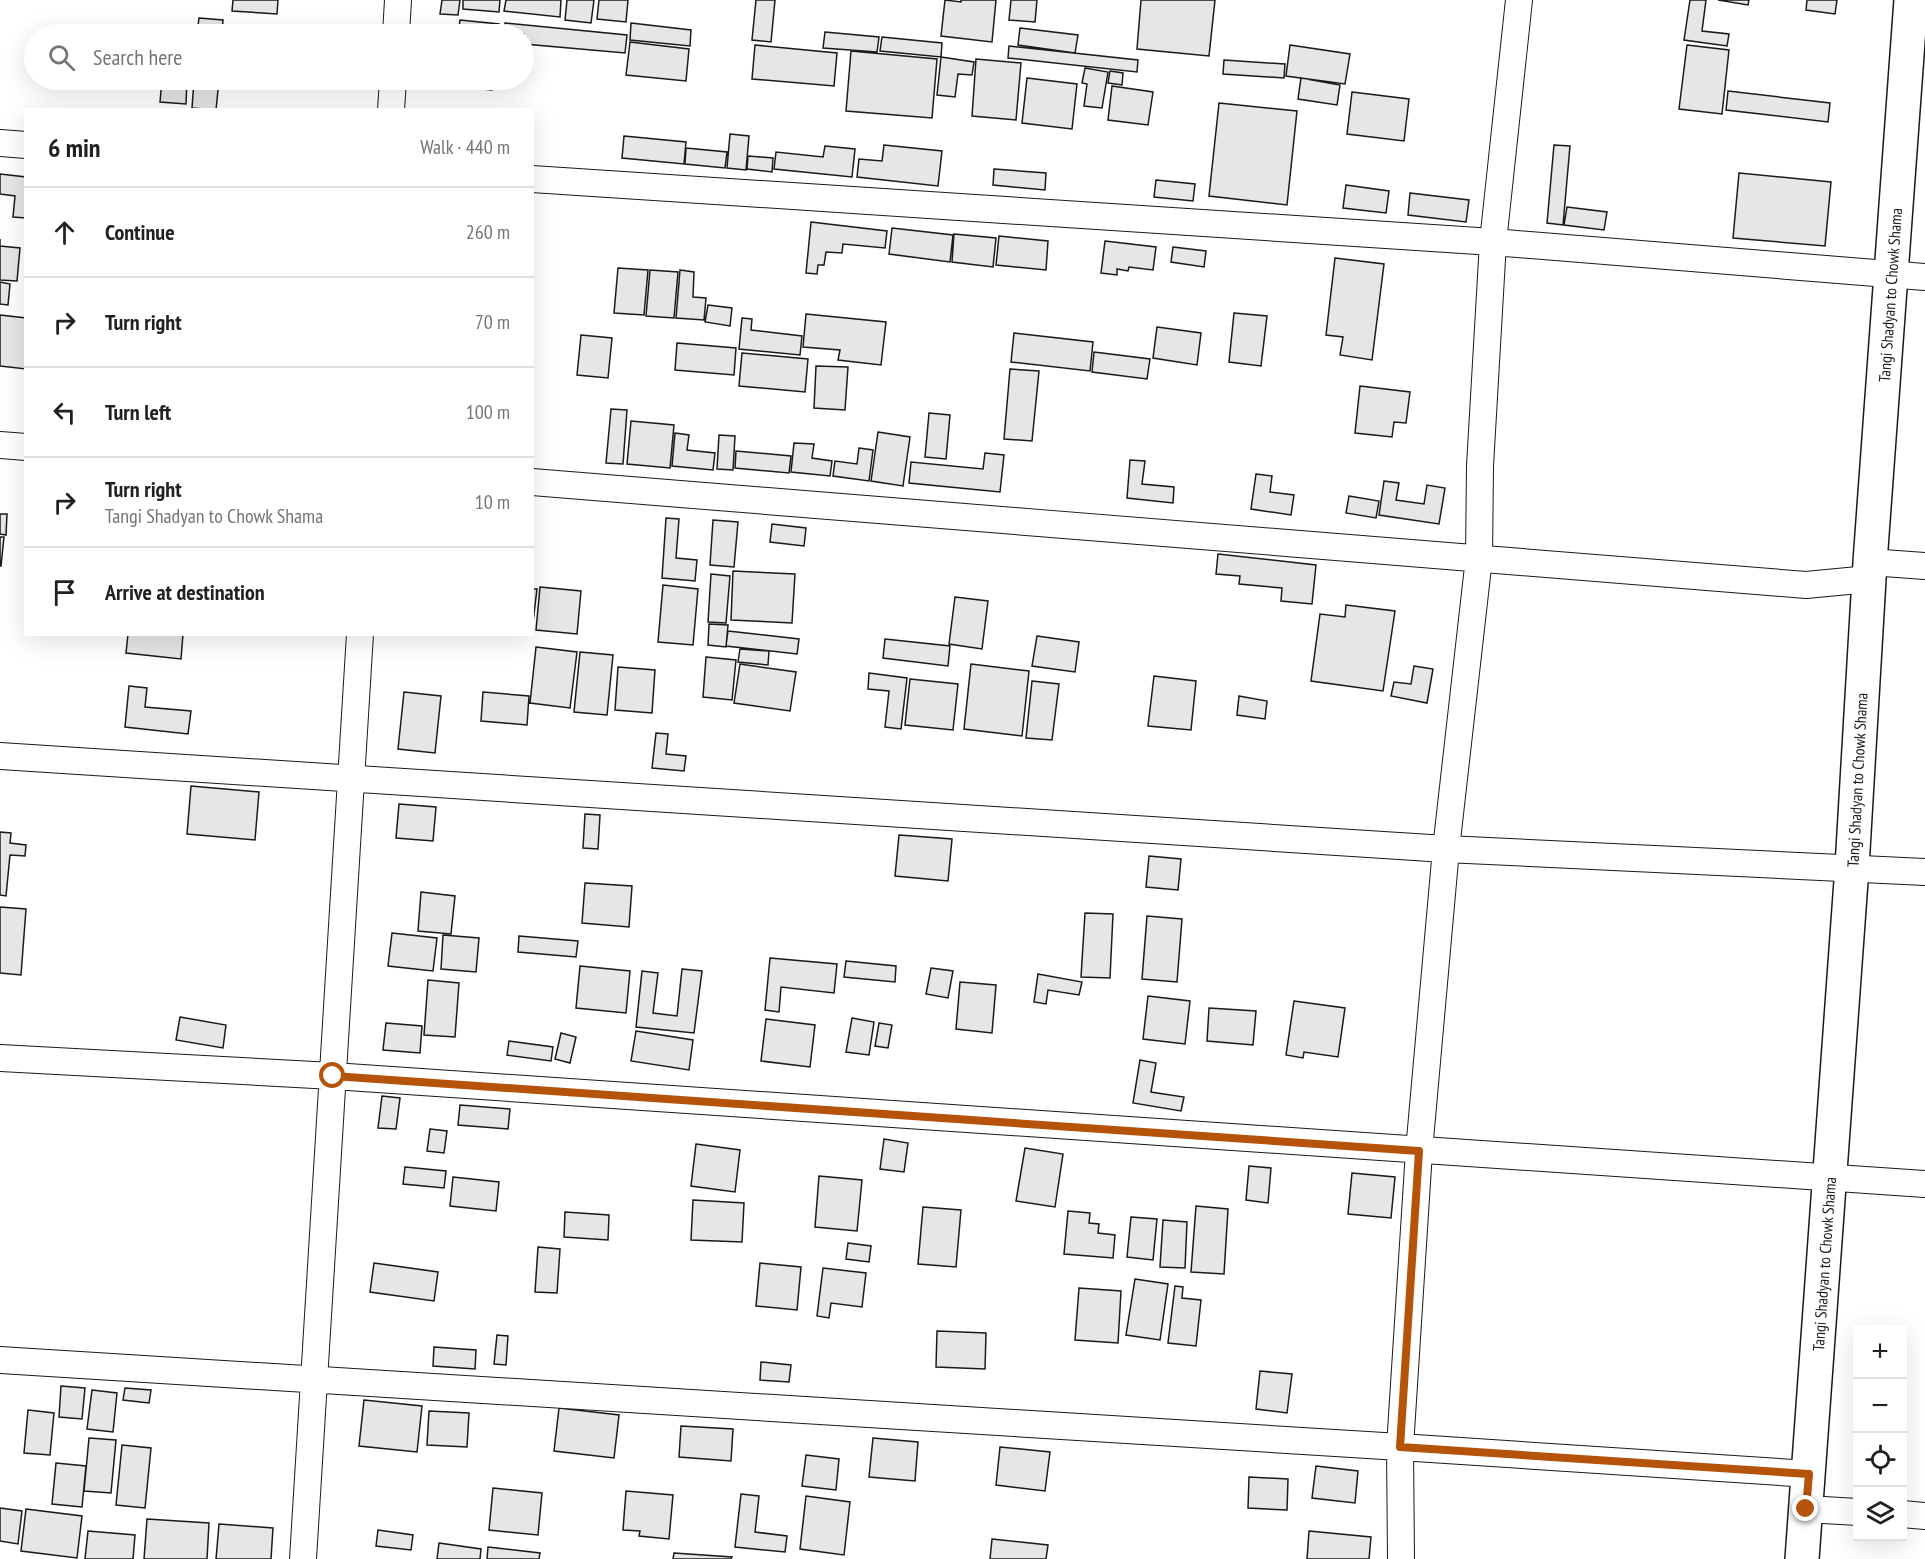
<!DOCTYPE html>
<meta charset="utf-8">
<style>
:root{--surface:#fff;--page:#f6f6f6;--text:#202124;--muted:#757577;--line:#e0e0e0}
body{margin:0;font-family:"PT Sans Narrow",sans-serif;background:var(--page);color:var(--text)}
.controls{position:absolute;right:18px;bottom:18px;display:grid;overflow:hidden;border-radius:0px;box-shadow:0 6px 24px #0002}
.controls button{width:54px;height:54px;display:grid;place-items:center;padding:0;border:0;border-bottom:2px solid var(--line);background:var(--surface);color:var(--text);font:30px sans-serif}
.stop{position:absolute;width:18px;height:18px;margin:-14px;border:4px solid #b45309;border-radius:50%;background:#fff}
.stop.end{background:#b45309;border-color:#fff;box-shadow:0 2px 6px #0008}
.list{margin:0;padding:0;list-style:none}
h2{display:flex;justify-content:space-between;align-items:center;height:78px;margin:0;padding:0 24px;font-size:26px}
h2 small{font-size:20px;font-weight:400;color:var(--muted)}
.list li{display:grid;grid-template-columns:39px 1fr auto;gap:18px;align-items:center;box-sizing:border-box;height:90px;padding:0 24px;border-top:2px solid var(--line)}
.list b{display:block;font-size:22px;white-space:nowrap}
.list p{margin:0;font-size:20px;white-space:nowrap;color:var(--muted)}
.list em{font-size:20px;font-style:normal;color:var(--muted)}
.icon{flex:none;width:33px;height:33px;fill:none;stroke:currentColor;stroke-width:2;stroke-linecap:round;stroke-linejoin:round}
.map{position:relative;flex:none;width:1925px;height:1559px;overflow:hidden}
.search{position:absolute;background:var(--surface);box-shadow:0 6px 24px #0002;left:24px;top:24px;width:510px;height:66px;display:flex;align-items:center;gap:15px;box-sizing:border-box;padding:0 21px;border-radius:33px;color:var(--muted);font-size:22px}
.panel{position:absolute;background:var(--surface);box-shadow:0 6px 24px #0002;left:24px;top:108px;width:510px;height:528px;border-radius:0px}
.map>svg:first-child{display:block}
.building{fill:#e6e6e6;stroke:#1a1a1a;stroke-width:1.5}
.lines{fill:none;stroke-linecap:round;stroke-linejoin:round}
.minor-casing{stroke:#1a1a1a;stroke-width:28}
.primary-casing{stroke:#1a1a1a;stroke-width:36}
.minor{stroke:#fff;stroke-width:26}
.primary{stroke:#fff;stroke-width:33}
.route{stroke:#b45309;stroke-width:8}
.labels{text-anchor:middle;stroke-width:4.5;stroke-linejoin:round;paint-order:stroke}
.street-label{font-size:16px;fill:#1a1a1a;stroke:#fff}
</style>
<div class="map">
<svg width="1925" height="1559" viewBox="0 0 1925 1559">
<rect width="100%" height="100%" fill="#fff"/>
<path class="building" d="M 233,0 L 278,0 L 277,14 L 232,11 Z
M 442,0 L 460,0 L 458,15 L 440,14 Z
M 463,0 L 500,0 L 499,12 L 463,9 Z
M 506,0 L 561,0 L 560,17 L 504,11 Z
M 567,0 L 594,0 L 591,23 L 565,20 Z
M 599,0 L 628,0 L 626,22 L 597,19 Z
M 756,0 L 775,0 L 771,42 L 752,40 Z
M 945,0 L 961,2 L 961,0 L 996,0 L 992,42 L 941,36 Z
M 1011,0 L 1037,0 L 1035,22 L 1009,20 Z
M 1141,0 L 1215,0 L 1209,56 L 1137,49 Z
M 1690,0 L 1706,0 L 1702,31 L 1729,34 L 1727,46 L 1684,40 Z
M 1718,0 L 1749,0 L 1748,5 Z
M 1807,0 L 1837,0 L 1835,14 L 1806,10 Z
M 199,18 L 223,20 L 222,34 L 197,34 Z
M 460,20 L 499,24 L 498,34 L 458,34 Z
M 505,23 L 627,35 L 625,53 L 524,44 L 524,34 L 504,34 Z
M 631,23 L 691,30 L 690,46 L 630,40 Z
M 91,25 L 103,26 L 102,34 L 90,34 Z
M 1020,28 L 1078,35 L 1075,53 L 1018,45 Z
M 825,32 L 879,37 L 877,52 L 823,48 Z
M 882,37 L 942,43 L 941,57 L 880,51 Z
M 630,42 L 689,49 L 686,81 L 626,75 Z
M 755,45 L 837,53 L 834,86 L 752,79 Z
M 1290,45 L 1350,54 L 1345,84 L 1286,76 Z
M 1687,45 L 1729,50 L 1722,114 L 1679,109 Z
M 1009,46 L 1138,60 L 1137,72 L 1008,58 Z
M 851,51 L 937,59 L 932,118 L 846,111 Z
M 941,57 L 974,62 L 972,75 L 958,74 L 955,97 L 937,95 Z
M 976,59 L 1021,63 L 1016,120 L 972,116 Z
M 1224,60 L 1285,64 L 1284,78 L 1223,74 Z
M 1085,68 L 1108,72 L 1102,108 L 1084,106 L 1087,84 L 1082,83 Z
M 1110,71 L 1123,73 L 1122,85 L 1108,83 Z
M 1027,78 L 1077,84 L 1072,129 L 1022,123 Z
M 1301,78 L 1340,85 L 1337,105 L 1298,99 Z
M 162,80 L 187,80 L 186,104 L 160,102 Z
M 194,80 L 219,80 L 216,110 L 192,108 Z
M 453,80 L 494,80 L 492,90 L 453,86 Z
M 1112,86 L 1153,92 L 1148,125 L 1108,120 Z
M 1728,91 L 1830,103 L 1828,122 L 1726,110 Z
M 1352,92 L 1409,99 L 1404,141 L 1347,134 Z
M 1219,103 L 1297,111 L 1287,205 L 1209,196 Z
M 730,134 L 749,136 L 746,170 L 727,168 Z
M 624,136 L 686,142 L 684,164 L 622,158 Z
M 884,145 L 942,151 L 938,186 L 857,177 L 859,159 L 882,161 Z
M 1554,145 L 1570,146 L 1563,225 L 1547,223 Z
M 825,146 L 855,149 L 852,177 L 774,169 L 776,152 L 823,157 Z
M 686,148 L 727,152 L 725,168 L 685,164 Z
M 748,156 L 773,158 L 772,172 L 747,169 Z
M 994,169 L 1046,173 L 1045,190 L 993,185 Z
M 1739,173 L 1831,182 L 1825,246 L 1733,238 Z
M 0,174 L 26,177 L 26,218 L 13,217 L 15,196 L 0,194 Z
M 1156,180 L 1195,184 L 1193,201 L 1154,197 Z
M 1346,185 L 1389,191 L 1386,213 L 1343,208 Z
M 1410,193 L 1469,200 L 1466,222 L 1408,215 Z
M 1567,207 L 1607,212 L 1604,230 L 1564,225 Z
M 811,222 L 887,231 L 885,248 L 843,244 L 842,253 L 826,252 L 824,265 L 818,265 L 817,274 L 806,273 Z
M 892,228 L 953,235 L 950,262 L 889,254 Z
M 954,234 L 996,238 L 993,267 L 952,262 Z
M 999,236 L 1048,241 L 1046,270 L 996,265 Z
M 0,239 L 0,246 L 20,248 L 17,281 L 0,280 Z
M 1105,241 L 1156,247 L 1153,270 L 1129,267 L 1128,271 L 1117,269 L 1117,275 L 1101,273 Z
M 1173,247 L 1206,251 L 1204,267 L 1171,262 Z
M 1335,258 L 1384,264 L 1372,360 L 1340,355 L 1343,337 L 1326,335 Z
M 618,268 L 648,270 L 644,315 L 614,313 Z
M 650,270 L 678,272 L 674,318 L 646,316 Z
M 680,270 L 694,272 L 693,297 L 706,298 L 704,320 L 676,318 Z
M 0,282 L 10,284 L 8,305 L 0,304 Z
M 708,305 L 732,308 L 730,326 L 705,322 Z
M 1234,313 L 1267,316 L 1261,366 L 1229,362 Z
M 806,314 L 886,322 L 881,365 L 838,360 L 840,350 L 803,347 Z
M 0,315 L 26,318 L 26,369 L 0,366 Z
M 742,318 L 752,319 L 751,330 L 802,336 L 800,355 L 739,349 Z
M 1157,327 L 1201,333 L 1197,365 L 1153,358 Z
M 1014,333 L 1093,342 L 1090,371 L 1011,362 Z
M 581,335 L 612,338 L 608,378 L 577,375 Z
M 677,343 L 736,348 L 734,375 L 675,370 Z
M 1094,352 L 1150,359 L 1147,379 L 1092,372 Z
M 742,353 L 808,359 L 805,392 L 739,386 Z
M 816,366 L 848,367 L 845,410 L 814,408 Z
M 1010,369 L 1039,371 L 1032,441 L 1004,439 Z
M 1360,386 L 1410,392 L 1406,423 L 1394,422 L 1392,437 L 1355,433 Z
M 611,409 L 627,410 L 623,464 L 606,463 Z
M 929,413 L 950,415 L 946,459 L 925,457 Z
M 631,421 L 674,425 L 670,468 L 627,464 Z
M 878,432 L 910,437 L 903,486 L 871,481 Z
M 675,433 L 689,435 L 687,450 L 715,453 L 713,470 L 672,466 Z
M 719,435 L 735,436 L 733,470 L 717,469 Z
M 794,443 L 814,444 L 812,458 L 832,461 L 830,476 L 791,472 Z
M 859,448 L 873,450 L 869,481 L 833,476 L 835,461 L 857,464 Z
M 736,451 L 791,456 L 789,473 L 735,468 Z
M 985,453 L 1004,455 L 1000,492 L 909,483 L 911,462 L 983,469 Z
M 1130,460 L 1145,461 L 1142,484 L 1174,487 L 1173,503 L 1127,498 Z
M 1256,474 L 1272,476 L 1270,492 L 1294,495 L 1291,515 L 1251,509 Z
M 1384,481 L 1399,483 L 1396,500 L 1424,504 L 1427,485 L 1445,488 L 1439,524 L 1379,515 Z
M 1349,496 L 1379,501 L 1376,518 L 1346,513 Z
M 0,514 L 7,514 L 6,535 L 0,534 Z
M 666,518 L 679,519 L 676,558 L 697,560 L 695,581 L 662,578 Z
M 713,520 L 738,522 L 734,567 L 710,565 Z
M 772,524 L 806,528 L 804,546 L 770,542 Z
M 0,537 L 4,537 L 1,566 L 0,566 Z
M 1218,554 L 1316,565 L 1312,604 L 1281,601 L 1282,588 L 1239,584 L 1240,576 L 1216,574 Z
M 733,571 L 795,574 L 792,623 L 731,620 Z
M 711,574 L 730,576 L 726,623 L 708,622 Z
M 663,585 L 698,589 L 693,645 L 658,642 Z
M 540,587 L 581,591 L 577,634 L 536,630 Z
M 532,589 L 537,589 L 532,630 Z
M 955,597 L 988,601 L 982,649 L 949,644 Z
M 1346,605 L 1395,611 L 1383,691 L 1311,681 L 1320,614 L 1345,617 Z
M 709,624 L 728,625 L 726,647 L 708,645 Z
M 728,631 L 799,639 L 797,654 L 726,646 Z
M 128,634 L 183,634 L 181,659 L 126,653 Z
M 1037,636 L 1079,642 L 1075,672 L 1032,666 Z
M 885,639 L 950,646 L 948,666 L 883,658 Z
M 536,647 L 577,652 L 570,708 L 530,703 Z
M 740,649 L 769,651 L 768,665 L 738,662 Z
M 580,652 L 613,655 L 607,715 L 574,712 Z
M 706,657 L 736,660 L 732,700 L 703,697 Z
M 740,664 L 796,672 L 790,711 L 734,703 Z
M 971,664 L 1029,671 L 1022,736 L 964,729 Z
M 1414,666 L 1433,669 L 1427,703 L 1391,696 L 1394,682 L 1411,684 Z
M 618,667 L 655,670 L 652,713 L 615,710 Z
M 869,673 L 907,678 L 901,729 L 885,727 L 889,691 L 868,689 Z
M 1154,676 L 1196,681 L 1191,730 L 1148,726 Z
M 910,679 L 958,684 L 953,730 L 905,725 Z
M 1032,681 L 1059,684 L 1052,740 L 1026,738 Z
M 129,686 L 147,688 L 145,707 L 191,711 L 188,734 L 125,727 Z
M 404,692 L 441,696 L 435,753 L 398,749 Z
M 483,692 L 529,696 L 527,725 L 481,721 Z
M 1239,696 L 1267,701 L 1265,719 L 1237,715 Z
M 656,733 L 668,734 L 666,754 L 686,756 L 684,771 L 652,768 Z
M 191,786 L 259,792 L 255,840 L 187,834 Z
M 399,804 L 436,807 L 433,841 L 396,838 Z
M 585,814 L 600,815 L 598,849 L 583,848 Z
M 0,832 L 11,833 L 10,843 L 26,845 L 25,856 L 10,855 L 6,896 L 0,895 Z
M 899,835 L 952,839 L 948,881 L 895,876 Z
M 1149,856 L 1181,859 L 1178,890 L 1146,887 Z
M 585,883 L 632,886 L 629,927 L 582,923 Z
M 421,892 L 455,896 L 451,934 L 418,931 Z
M 0,907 L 26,909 L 21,975 L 0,973 Z
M 1085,913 L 1113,914 L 1110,978 L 1081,977 Z
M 1147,916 L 1182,919 L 1177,982 L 1142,979 Z
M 392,933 L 437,938 L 433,971 L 388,966 Z
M 443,935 L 479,938 L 476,972 L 441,969 Z
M 519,936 L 578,941 L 576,957 L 518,952 Z
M 770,958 L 837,964 L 834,993 L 781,987 L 779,1012 L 765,1010 Z
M 846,961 L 896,966 L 895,982 L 844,977 Z
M 580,966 L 630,971 L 626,1013 L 576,1008 Z
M 931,968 L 953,971 L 948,998 L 926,994 Z
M 682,969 L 702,971 L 694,1033 L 636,1027 L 642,971 L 658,973 L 653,1013 L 677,1016 Z
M 1038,974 L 1082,982 L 1079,995 L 1048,990 L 1046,1004 L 1034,1002 Z
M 428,980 L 459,983 L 455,1037 L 424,1035 Z
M 960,982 L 996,985 L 992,1033 L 956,1029 Z
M 1148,996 L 1190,1001 L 1185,1044 L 1143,1039 Z
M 1294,1001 L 1345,1008 L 1338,1057 L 1304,1052 L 1303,1058 L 1286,1055 Z
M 1209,1008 L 1256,1011 L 1253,1045 L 1207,1041 Z
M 180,1017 L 226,1025 L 223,1048 L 176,1040 Z
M 852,1018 L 874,1022 L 869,1055 L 846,1052 Z
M 766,1019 L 815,1025 L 810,1067 L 761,1061 Z
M 386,1023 L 422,1026 L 420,1053 L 383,1050 Z
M 879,1023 L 892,1025 L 888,1048 L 875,1046 Z
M 636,1031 L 693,1040 L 689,1070 L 631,1061 Z
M 561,1033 L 576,1037 L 570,1063 L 555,1059 Z
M 509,1041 L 553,1047 L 551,1061 L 507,1055 Z
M 1140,1060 L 1156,1063 L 1151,1092 L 1184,1097 L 1181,1111 L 1133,1103 Z
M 382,1096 L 400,1098 L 396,1129 L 378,1128 Z
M 460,1105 L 510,1109 L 508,1129 L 458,1125 Z
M 430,1129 L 447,1131 L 444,1153 L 427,1151 Z
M 884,1139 L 908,1143 L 904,1172 L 880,1169 Z
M 696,1144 L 740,1150 L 735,1192 L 691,1186 Z
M 1025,1148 L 1063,1154 L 1055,1207 L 1016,1201 Z
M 1249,1166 L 1271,1168 L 1268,1203 L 1246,1200 Z
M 405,1167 L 446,1171 L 444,1188 L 403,1184 Z
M 1352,1173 L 1395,1177 L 1391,1218 L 1348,1214 Z
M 819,1176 L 862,1180 L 857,1231 L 815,1227 Z
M 453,1177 L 499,1182 L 496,1211 L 450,1206 Z
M 693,1200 L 744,1203 L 742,1242 L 691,1240 Z
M 1196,1206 L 1228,1209 L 1224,1274 L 1191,1272 Z
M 923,1207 L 961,1210 L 956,1267 L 918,1264 Z
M 1068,1211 L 1090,1213 L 1089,1223 L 1099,1224 L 1098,1233 L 1115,1235 L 1113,1258 L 1064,1254 Z
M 565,1212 L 609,1215 L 608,1240 L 564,1237 Z
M 1131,1217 L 1157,1219 L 1153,1260 L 1127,1257 Z
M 1163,1220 L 1187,1222 L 1185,1268 L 1160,1267 Z
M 848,1243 L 871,1246 L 869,1262 L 846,1259 Z
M 538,1247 L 560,1249 L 557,1293 L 535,1292 Z
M 374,1263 L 438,1272 L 434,1301 L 370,1292 Z
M 760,1263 L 801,1267 L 797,1310 L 756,1306 Z
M 823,1268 L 866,1273 L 862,1307 L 831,1303 L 829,1318 L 817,1316 Z
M 1135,1279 L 1168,1284 L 1160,1340 L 1126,1335 Z
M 1175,1286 L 1183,1287 L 1182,1298 L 1201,1300 L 1196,1346 L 1168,1343 Z
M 1079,1288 L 1121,1291 L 1118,1343 L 1075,1340 Z
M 937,1331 L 986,1333 L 985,1369 L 936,1367 Z
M 497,1335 L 508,1336 L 506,1365 L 494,1364 Z
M 434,1347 L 476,1350 L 475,1369 L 433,1366 Z
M 761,1362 L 791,1365 L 789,1382 L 760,1380 Z
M 1260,1371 L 1292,1374 L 1287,1413 L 1256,1409 Z
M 61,1386 L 85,1388 L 82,1419 L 59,1417 Z
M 125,1388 L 151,1390 L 149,1403 L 123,1400 Z
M 92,1390 L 117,1393 L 113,1432 L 87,1429 Z
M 364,1400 L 422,1406 L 417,1452 L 359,1446 Z
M 559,1408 L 619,1415 L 614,1458 L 554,1451 Z
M 28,1410 L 54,1413 L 50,1455 L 24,1453 Z
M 429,1411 L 469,1413 L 467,1447 L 427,1445 Z
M 681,1426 L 733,1429 L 731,1461 L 679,1457 Z
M 89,1438 L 116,1440 L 111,1493 L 84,1491 Z
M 873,1438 L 918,1442 L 915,1481 L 869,1477 Z
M 122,1445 L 151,1448 L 145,1508 L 116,1505 Z
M 1000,1447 L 1050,1452 L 1045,1491 L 996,1485 Z
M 806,1455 L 839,1459 L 836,1490 L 802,1486 Z
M 56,1463 L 86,1466 L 82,1507 L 52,1504 Z
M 1316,1466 L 1358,1471 L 1355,1503 L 1312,1498 Z
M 1249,1477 L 1288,1479 L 1287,1510 L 1248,1508 Z
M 493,1488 L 542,1493 L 538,1535 L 489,1530 Z
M 626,1491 L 673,1495 L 669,1539 L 639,1536 L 640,1531 L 623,1530 Z
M 741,1494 L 759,1496 L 755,1532 L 787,1536 L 785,1552 L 735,1547 Z
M 806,1496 L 850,1502 L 844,1555 L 800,1549 Z
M 0,1508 L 22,1511 L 18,1544 L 0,1541 Z
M 26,1509 L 82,1516 L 77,1558 L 21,1551 Z
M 147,1519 L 209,1523 L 207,1559 L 144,1559 Z
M 219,1524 L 273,1528 L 271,1559 L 216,1559 Z
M 378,1530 L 413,1535 L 411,1550 L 376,1546 Z
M 88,1531 L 135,1535 L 133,1559 L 85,1559 Z
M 1309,1531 L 1371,1537 L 1369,1559 L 1307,1559 Z
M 992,1539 L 1048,1545 L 1046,1559 L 990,1559 Z
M 439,1543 L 481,1549 L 480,1559 L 437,1559 Z
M 488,1547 L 540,1553 L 539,1559 L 487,1559 Z
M 674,1553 L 732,1557 L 731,1559 L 673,1559 Z"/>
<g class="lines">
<defs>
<path id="minor" d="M 396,34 L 398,0
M 391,110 L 393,80
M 0,143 L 26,145
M 532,179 L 1493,242 L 1925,277
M 0,445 L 26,447
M 532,482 L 1806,585 L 1869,579
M 1870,562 L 1925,566
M 0,756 L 1446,849 L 1925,872
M 0,1058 L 333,1076 L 1925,1184
M 0,1360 L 1400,1447 L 1809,1474
M 1806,1509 L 1858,1512
M 1902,1514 L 1925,1516
M 303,1559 L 360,634
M 1401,1559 L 1400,1447 L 1419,1151 L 1446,849 L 1479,558 L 1480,466 L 1493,242 L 1519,0"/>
<path id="primary" d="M 1802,1559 L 1852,867 L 1870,562 L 1911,0"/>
</defs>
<use href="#minor" class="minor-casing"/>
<use href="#primary" class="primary-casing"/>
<use href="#minor" class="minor"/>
<use href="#primary" class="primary"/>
</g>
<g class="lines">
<path class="route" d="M 333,1076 L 1419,1151 L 1400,1447 L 1809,1474 L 1806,1509"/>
</g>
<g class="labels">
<g class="street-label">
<text transform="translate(1890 295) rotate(-86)" y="6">Tangi Shadyan to Chowk Shama</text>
<text transform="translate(1857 780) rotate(-87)" y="6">Tangi Shadyan to Chowk Shama</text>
<text transform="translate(1824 1264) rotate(-86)" y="6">Tangi Shadyan to Chowk Shama</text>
</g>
</g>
</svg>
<div class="controls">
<button>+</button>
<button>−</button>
<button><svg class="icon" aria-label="locate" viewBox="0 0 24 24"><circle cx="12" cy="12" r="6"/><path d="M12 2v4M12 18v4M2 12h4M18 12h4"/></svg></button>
<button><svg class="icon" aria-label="layers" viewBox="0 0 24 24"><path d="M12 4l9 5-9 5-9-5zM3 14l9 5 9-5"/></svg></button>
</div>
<div class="stop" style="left:333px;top:1076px"></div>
<div class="stop end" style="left:1806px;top:1509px"></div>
<div class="search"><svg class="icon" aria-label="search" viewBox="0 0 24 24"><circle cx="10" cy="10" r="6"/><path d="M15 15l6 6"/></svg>Search here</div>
<section class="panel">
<h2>6 min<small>Walk · 440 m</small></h2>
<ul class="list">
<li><svg class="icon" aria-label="ahead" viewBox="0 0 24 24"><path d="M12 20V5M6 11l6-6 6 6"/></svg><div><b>Continue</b></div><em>260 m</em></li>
<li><svg class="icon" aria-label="right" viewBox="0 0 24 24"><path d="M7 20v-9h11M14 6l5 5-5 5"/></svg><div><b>Turn right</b></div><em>70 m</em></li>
<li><svg class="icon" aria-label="left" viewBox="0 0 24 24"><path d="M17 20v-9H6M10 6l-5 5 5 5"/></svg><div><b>Turn left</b></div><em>100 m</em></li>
<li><svg class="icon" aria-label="right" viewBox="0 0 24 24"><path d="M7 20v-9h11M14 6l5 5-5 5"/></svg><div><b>Turn right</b><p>Tangi Shadyan to Chowk Shama</p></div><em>10 m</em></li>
<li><svg class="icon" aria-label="arrive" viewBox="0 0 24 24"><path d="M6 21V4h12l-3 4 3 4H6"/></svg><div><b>Arrive at destination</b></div></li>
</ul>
</section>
</div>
